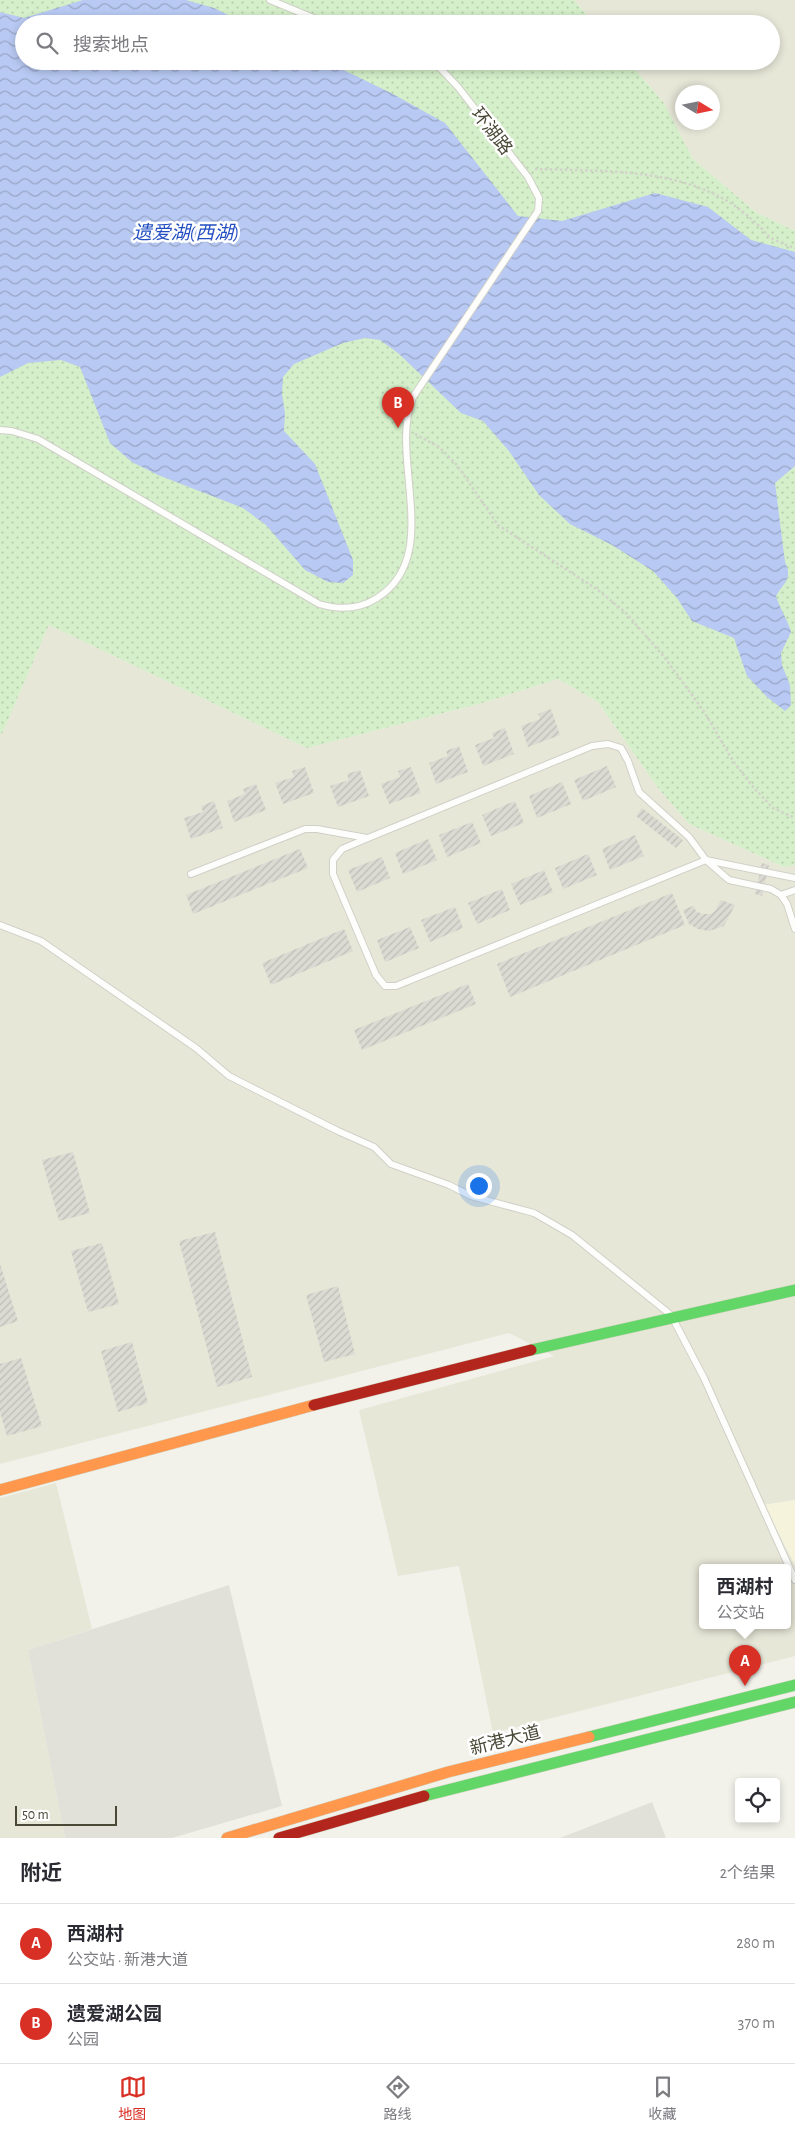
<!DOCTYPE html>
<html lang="zh">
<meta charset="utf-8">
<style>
:root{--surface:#fff;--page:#f7f7f7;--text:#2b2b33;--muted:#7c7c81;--line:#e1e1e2;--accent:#d93025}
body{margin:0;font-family:"Alegreya Sans","Noto Sans SC",sans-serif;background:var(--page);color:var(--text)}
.controls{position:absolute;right:15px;bottom:15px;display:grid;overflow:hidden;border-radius:5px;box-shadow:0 2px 8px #0003}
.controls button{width:45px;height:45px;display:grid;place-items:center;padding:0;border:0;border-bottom:1px solid var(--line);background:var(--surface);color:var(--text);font:25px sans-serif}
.compass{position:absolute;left:675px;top:85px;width:45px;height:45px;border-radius:50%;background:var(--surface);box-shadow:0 2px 8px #0003;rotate:100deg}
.scale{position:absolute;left:15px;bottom:12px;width:102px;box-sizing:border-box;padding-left:5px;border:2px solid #4a4836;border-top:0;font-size:14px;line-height:18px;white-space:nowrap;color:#4a4836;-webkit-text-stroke:4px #fff;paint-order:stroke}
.you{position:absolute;left:478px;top:1185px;width:18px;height:18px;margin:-12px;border:4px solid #fff;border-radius:50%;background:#1a73e8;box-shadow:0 0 0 8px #1a73e833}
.badge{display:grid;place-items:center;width:32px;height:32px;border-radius:50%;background:var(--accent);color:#fff;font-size:16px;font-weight:700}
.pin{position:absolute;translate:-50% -41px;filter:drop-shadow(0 1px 2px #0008)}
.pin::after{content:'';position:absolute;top:26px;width:18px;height:15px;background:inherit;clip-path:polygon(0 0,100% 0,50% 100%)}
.popup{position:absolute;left:699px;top:1564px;width:92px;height:65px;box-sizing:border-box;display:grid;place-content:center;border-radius:5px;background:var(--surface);filter:drop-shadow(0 1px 4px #0005);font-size:16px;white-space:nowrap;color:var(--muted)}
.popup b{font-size:19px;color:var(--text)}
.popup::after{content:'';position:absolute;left:50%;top:100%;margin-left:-10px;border:10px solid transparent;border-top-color:var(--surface)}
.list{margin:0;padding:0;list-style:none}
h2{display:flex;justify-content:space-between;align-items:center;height:65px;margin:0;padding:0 20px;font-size:21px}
h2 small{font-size:16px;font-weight:400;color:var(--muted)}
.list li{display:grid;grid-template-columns:32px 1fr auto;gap:15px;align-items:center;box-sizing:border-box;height:80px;padding:0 20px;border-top:1px solid var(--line)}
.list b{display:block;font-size:19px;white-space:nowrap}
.list p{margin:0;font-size:16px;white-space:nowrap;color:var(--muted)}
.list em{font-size:16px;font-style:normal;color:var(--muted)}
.icon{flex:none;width:28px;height:28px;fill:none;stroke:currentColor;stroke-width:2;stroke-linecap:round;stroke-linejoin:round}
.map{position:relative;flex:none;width:795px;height:1838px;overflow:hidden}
.search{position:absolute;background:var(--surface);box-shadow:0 2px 8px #0003;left:15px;right:15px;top:15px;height:55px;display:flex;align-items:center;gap:12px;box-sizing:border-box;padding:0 18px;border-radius:28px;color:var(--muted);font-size:19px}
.sheet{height:225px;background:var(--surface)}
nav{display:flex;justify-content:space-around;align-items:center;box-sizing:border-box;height:70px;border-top:1px solid var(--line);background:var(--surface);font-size:14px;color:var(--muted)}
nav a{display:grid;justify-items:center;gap:2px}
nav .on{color:var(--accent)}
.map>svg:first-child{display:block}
.residential{fill:#e7e7d8;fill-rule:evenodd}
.commercial{fill:#f6f3dd}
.industrial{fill:#e2e1d9}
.grass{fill:url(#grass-dots)}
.water{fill:url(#water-waves)}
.building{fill:url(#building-hatch)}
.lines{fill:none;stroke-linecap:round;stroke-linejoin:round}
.lane-casing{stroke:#d0d0c8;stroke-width:8}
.fast-casing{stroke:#d3d3c3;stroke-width:12}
.slow-casing{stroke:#d3d3c3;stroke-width:12}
.jam-casing{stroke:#d3d3c3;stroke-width:12}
.path{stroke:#d2d2ca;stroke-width:2.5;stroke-dasharray:2.5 2.5;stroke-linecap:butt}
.lane{stroke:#fdfdfc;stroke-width:6}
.fast{stroke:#63d668;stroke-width:11}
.slow{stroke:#ff974d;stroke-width:11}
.jam{stroke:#b3261e;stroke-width:11}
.labels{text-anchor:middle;stroke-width:5;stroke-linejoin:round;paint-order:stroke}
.street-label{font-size:18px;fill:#4a4836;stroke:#fff}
.water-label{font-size:19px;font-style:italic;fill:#234ec1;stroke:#fff}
</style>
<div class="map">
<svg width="795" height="1838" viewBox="0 0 795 1838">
<defs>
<pattern id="grass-dots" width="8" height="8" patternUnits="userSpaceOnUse" patternTransform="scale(1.25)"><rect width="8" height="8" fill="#d4efc9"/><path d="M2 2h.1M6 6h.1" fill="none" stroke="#b8cead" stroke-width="1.8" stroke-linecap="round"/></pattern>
<pattern id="water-waves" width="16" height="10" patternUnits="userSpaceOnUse" patternTransform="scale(1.25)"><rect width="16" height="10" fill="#b8c9f3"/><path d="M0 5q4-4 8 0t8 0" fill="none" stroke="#98a5c6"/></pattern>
<pattern id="building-hatch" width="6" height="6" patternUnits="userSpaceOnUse" patternTransform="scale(1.25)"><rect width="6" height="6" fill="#dcdbd3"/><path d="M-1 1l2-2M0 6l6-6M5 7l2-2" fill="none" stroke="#bebdb6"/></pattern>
</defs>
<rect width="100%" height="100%" fill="#f2f2eb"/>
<path class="residential" d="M 574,0 L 795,0 L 795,231 L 757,213 L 693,159 L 664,103 L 628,61 L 771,61 L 771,24 L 595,24 ZM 682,92 L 712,92 L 712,122 L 682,122 Z
M 49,625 L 307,748 L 479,704 L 558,679 L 598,702 L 658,788 L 689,824 L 784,867 L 795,865 L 795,1500 L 764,1505 L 795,1565 L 795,1656 L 493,1733 L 459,1566 L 398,1576 L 359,1410 L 554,1356 L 509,1333 L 0,1464 L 0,734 L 2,734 ZM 702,1567 L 788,1567 L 788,1625 L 702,1625 Z
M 56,1483 L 92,1629 L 28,1650 L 65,1838 L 0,1838 L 0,1498 Z"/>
<path class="commercial" d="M 795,1500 L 795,1565 L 764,1505 Z"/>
<path class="industrial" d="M 229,1585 L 282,1806 L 172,1838 L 65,1838 L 28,1650 Z
M 652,1802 L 666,1838 L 560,1838 Z"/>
<path class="grass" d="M 0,0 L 574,0 L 595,24 L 24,24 L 24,61 L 628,61 L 664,103 L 693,159 L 757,213 L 795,231 L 795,865 L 784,867 L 689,824 L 658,788 L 598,702 L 558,679 L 479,704 L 307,748 L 49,625 L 2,734 L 0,734 Z"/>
<path class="water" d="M 83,0 L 186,0 L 214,8 L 246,24 L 24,24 L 24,61 L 325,61 L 391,93 L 445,123 L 518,216 L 562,221 L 655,193 L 708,207 L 751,240 L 795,252 L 795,466 L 775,483 L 785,562 C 793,580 784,582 776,596 C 780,609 788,620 791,632 L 781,653 L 782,665 L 790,685 L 791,705 L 785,711 L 767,697 L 747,676 L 734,638 L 692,621 L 677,598 L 653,571 L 612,545 L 570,524 L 539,495 L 509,451 L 483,421 L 461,413 L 398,353 L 380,340 L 365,338 L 343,343 L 294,364 L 283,377 L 282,394 L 285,413 L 284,431 L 315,464 L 353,560 L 353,575 L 343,583 L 328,582 L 305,570 L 266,525 L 243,508 L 158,475 L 132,462 L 110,443 L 80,367 L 61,360 L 28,363 L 0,377 L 0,12 L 24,18 Z"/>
<path class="building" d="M 551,709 L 560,735 L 528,747 L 521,726 L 540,719 L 538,714 Z
M 505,728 L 514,754 L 483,766 L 475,745 L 494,738 L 492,733 Z
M 459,746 L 468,772 L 436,784 L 429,763 L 448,756 L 446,751 Z
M 607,766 L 616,787 L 583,801 L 574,780 Z
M 305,767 L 314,793 L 283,804 L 275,783 L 294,777 L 292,771 Z
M 411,767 L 421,793 L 389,804 L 381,784 L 400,777 L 398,771 Z
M 360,770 L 369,796 L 338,807 L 330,786 L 349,780 L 347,774 Z
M 562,782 L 571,804 L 537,818 L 529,796 Z
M 256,784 L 266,810 L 234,822 L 227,801 L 245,794 L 243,789 Z
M 214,801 L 223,828 L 191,839 L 184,818 L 203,812 L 201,806 Z
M 515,801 L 524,823 L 491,836 L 482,815 Z
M 642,808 L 683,840 L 676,848 L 636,816 Z
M 472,822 L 481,843 L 447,857 L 439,835 Z
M 635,835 L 644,856 L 610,870 L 602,849 Z
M 428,839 L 437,860 L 403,874 L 395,853 Z
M 300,849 L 308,868 L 193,914 L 186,895 Z
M 588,854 L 597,875 L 563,889 L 555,868 Z
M 382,857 L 390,878 L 357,892 L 348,870 Z
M 762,863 L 769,865 L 762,896 L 755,894 Z
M 544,870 L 553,892 L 520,905 L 511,884 Z
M 502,889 L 510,910 L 477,924 L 468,903 Z
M 672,893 L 685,925 L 510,997 L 497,964 Z
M 721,900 L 735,905 L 724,926 L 709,931 L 698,929 L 689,924 L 683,910 L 693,906 L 696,911 L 702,914 L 711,914 L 715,911 Z
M 455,907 L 463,928 L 430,942 L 421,920 Z
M 410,927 L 419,948 L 385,962 L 377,940 Z
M 344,929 L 353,951 L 271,985 L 262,963 Z
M 468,984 L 476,1004 L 362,1050 L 354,1030 Z
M 73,1152 L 90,1213 L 59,1221 L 42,1160 Z
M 215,1232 L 252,1377 L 217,1387 L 179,1241 Z
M 102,1243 L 119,1304 L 88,1312 L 71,1251 Z
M 0,1264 L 18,1321 L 0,1327 Z
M 338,1286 L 355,1354 L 324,1362 L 306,1295 Z
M 132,1342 L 148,1403 L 118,1412 L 101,1351 Z
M 21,1358 L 42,1426 L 7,1436 L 0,1412 L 0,1364 Z"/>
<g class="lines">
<defs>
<path id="lane" d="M 270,0 L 328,24
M 0,430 L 12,431 L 38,439 L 319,604 C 339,610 360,609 377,598 C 444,556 388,457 413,397 L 538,211 L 539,198 L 528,177 L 458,87 L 440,68 L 427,61
M 191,874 L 305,829 L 317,829 L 367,838
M 795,878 L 706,860 L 396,986 L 385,986 L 376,975 L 333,874 L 333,860 L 342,849 L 368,838 L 592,746 L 608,744 L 621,748 L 628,761 L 639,792 L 689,837 L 706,860 L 729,880 L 771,889 L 781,895 L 787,904 L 795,929
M 781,895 L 795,890
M 0,925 L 41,941 L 196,1048 L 229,1076 L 338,1131 L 374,1147 L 391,1164 L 449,1185 L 471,1196 L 534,1213 L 572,1235 L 671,1315 L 704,1378 L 795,1580"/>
<path id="fast" d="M 531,1350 L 795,1290
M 589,1737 L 795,1685
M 424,1796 L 795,1702"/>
<path id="slow" d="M 0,1490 L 314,1405
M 227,1838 L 448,1772 L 589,1737"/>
<path id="jam" d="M 314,1405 L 531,1350
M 279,1838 L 424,1796"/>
</defs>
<use href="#lane" class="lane-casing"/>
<use href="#fast" class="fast-casing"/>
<use href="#slow" class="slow-casing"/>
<use href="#jam" class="jam-casing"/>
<path class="path" d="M 535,169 C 594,171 662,168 716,195 C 731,202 745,213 757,224 C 762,228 765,234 770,237 C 778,242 786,245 795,248
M 415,434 L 439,447 L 457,465 L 498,525 L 598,590 L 626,613 L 665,658 L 705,713 L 733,761 L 754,788 L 773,808 L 795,818"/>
<use href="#lane" class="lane"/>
<use href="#fast" class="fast"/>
<use href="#slow" class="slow"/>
<use href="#jam" class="jam"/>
</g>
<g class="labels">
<g class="street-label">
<text transform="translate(492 131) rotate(52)" y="6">环湖路</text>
<text transform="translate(505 1740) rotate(-14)" y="6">新港大道</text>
</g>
<g class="water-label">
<text x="186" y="239">遗爱湖(西湖)</text>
</g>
</g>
</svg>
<div class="controls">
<button><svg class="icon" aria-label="locate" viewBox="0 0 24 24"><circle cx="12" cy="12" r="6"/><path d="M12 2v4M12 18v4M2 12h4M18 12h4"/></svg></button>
</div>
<svg class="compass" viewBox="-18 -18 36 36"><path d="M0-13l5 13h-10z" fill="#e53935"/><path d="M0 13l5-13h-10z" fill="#7c7c81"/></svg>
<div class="scale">50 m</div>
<div class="you"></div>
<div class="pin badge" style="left:745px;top:1686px">A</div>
<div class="popup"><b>西湖村</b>公交站</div>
<div class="pin badge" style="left:398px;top:428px">B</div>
<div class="search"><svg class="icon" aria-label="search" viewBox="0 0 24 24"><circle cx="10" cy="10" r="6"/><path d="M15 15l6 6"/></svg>搜索地点</div>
</div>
<section class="sheet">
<h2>附近<small>2个结果</small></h2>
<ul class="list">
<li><span class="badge">A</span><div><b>西湖村</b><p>公交站 · 新港大道</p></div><em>280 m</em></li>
<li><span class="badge">B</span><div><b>遗爱湖公园</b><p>公园</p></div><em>370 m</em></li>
</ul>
</section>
<nav>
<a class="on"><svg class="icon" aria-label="map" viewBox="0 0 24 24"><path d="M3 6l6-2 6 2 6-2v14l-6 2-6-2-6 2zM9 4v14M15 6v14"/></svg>地图</a>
<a><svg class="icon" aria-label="directions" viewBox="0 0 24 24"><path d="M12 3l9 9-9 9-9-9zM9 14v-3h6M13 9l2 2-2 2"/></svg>路线</a>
<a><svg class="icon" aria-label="saved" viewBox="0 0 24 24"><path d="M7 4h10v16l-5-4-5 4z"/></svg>收藏</a>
</nav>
